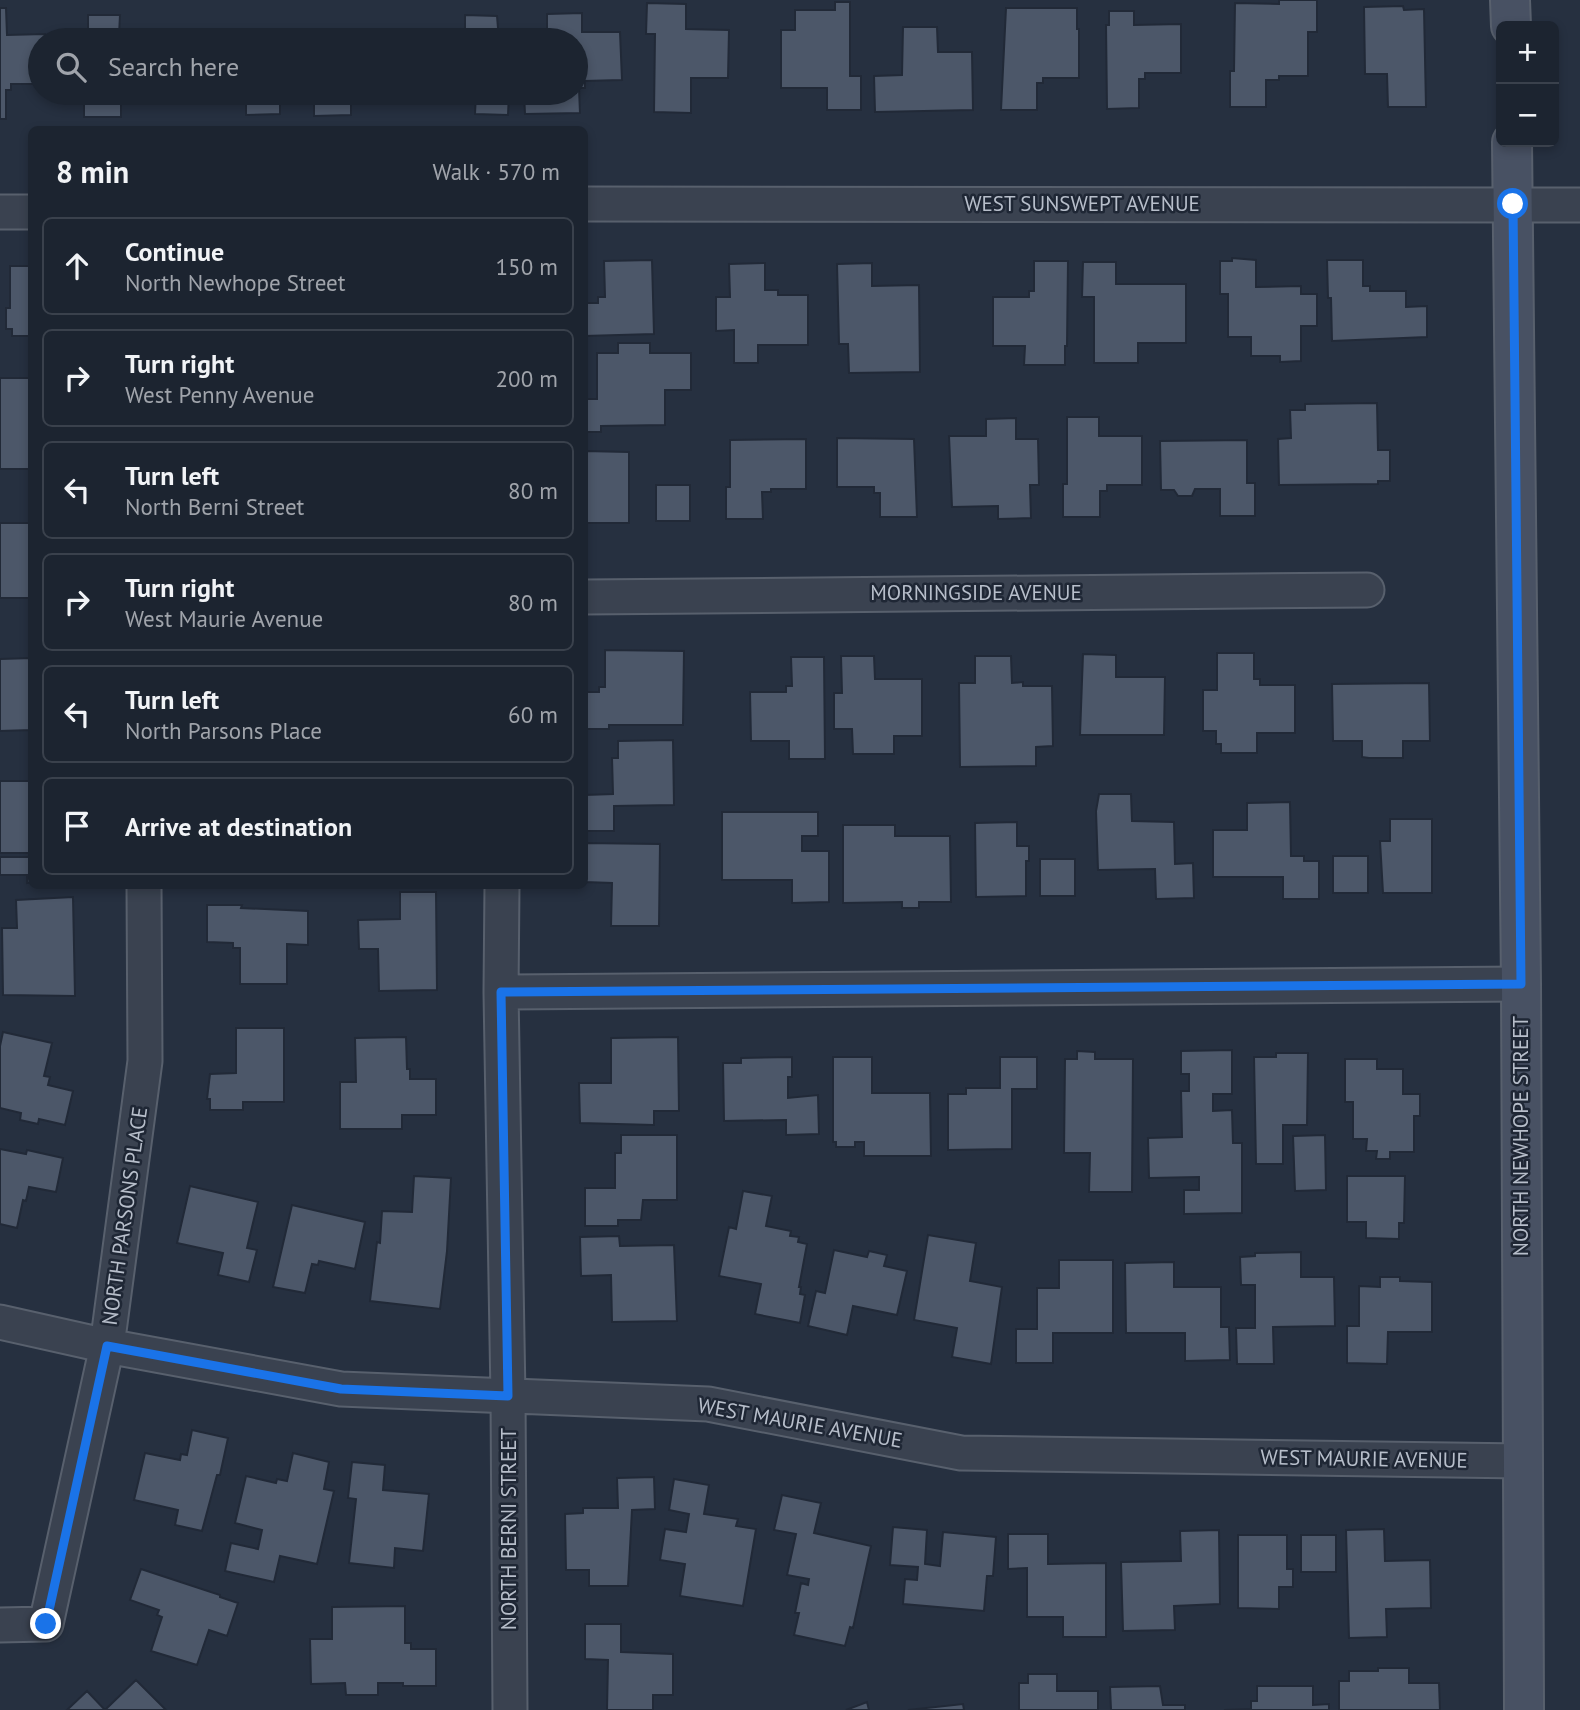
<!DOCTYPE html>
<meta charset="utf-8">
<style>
:root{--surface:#1c2430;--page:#252c38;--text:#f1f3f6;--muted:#a0a4ab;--line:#3a414c}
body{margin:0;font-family:"PT Sans",sans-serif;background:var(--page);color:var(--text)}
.controls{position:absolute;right:21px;top:21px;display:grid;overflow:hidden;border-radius:10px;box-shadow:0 4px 10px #0003}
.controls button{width:63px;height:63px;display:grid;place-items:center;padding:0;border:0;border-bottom:2px solid var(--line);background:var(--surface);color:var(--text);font:35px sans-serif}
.stop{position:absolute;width:21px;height:21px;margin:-16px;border:5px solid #1a73e8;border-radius:50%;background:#fff}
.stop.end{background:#1a73e8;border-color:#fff;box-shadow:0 2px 7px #0008}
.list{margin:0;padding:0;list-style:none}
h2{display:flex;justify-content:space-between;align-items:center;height:91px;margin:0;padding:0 28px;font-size:30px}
h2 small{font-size:23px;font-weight:400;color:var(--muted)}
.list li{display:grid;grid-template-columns:46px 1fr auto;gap:21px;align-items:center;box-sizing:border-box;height:98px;margin:0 14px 14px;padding:0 14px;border:2px solid var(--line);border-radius:10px}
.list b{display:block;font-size:26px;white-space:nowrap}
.list p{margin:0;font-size:23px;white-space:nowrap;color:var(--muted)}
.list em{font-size:23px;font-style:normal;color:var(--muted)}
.icon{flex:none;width:38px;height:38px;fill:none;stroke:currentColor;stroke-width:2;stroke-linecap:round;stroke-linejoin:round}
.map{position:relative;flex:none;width:1580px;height:1710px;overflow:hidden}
.search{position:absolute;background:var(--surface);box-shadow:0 4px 10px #0003;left:28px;top:28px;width:560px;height:77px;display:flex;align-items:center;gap:18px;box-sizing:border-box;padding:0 24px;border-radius:38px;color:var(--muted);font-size:26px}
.panel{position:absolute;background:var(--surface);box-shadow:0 4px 10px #0003;left:28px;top:126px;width:560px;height:763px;border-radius:10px}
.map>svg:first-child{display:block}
.building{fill:#4c5769;stroke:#212937;stroke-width:2}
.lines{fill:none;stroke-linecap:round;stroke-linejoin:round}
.street-casing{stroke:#58606d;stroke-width:37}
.secondary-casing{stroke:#58606d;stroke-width:42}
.street{stroke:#3a4250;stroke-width:33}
.secondary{stroke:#485163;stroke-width:38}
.route{stroke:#1a73e8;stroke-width:9}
.labels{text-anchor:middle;stroke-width:5;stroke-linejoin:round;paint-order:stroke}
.street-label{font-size:21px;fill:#b7beca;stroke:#1f2735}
</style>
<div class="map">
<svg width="1580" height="1710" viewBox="0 0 1580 1710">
<rect width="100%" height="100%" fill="#263040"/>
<path class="building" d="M 1279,0 L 1317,0 L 1317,32 L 1308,32 L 1308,76 L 1279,76 L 1279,80 L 1266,80 L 1266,107 L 1230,107 L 1230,71 L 1234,71 L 1235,3 L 1279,4 Z
M 835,2 L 850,2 L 850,76 L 861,76 L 861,110 L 827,110 L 827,88 L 781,88 L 781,30 L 795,30 L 795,10 L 835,10 Z
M 647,3 L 686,4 L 686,29 L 729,30 L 728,78 L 691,78 L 691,113 L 654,112 L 655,34 L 646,34 Z
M 1403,6 L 1404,10 L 1424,9 L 1426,107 L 1388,107 L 1387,74 L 1365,74 L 1364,7 Z
M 0,8 L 6,8 L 7,35 L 45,34 L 45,40 L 40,40 L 40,84 L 11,84 L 11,90 L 6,90 L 6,119 L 0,119 Z
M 1006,8 L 1077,8 L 1077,29 L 1079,29 L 1079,78 L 1043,78 L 1043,83 L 1037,83 L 1037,110 L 1001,110 Z
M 1109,11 L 1134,11 L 1134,25 L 1181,24 L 1181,73 L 1145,73 L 1145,79 L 1139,79 L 1139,108 L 1107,109 L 1106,25 L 1109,25 Z
M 582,13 L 582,32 L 620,32 L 622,80 L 585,81 L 585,88 L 579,88 L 580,113 L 525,114 L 524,93 L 576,93 L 576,40 L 523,40 L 523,35 L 547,34 L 547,14 Z
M 88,15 L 120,15 L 119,36 L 162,36 L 162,40 L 88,40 Z
M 465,15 L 497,16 L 499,40 L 429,40 L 429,32 L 465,33 Z
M 903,27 L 937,27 L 938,52 L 972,52 L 973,110 L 875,112 L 874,76 L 902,75 Z
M 393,34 L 393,40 L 317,40 L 317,35 Z
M 269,35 L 269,40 L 200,40 L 200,36 Z
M 84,93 L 136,93 L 136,94 L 121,94 L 121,117 L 84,117 Z
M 201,93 L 280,93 L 280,114 L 246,115 L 246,94 Z
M 314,93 L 351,93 L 351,115 L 314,116 Z
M 476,93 L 509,93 L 508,115 L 475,114 Z
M 1232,258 L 1256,260 L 1256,287 L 1301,286 L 1301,294 L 1317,294 L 1317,326 L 1301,326 L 1301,361 L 1280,362 L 1280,356 L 1251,356 L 1251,337 L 1228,337 L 1228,294 L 1220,294 L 1220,261 L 1232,261 Z
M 652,260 L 654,334 L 584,336 L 584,303 L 598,303 L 598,297 L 605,297 L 604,261 Z
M 1327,260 L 1363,260 L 1363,286 L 1370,286 L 1370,291 L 1406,291 L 1406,307 L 1427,306 L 1427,337 L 1332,341 L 1331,298 L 1328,298 Z
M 1034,261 L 1068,261 L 1067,346 L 1065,346 L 1065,365 L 1024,365 L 1025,346 L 993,346 L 993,297 L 1029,297 L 1029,291 L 1034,291 Z
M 1083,262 L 1116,262 L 1116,284 L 1186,284 L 1186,343 L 1138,343 L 1138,363 L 1094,363 L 1094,297 L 1082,297 Z
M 765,263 L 765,290 L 778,290 L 778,295 L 808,295 L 808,345 L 758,345 L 758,363 L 734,363 L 734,330 L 716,331 L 716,297 L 730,297 L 729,264 Z
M 872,263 L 872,286 L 919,285 L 920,372 L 849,373 L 848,344 L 839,344 L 837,264 Z
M 10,266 L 32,266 L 32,363 L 31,336 L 12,336 L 12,329 L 6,329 L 6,308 L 10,308 Z
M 618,343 L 650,343 L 650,353 L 691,353 L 691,390 L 665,390 L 665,425 L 601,426 L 601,432 L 584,432 L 584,399 L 597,399 L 597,353 L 618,353 Z
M 0,378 L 32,378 L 32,469 L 0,469 Z
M 1377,403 L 1378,450 L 1390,450 L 1390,481 L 1378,481 L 1378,484 L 1279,485 L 1278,439 L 1291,438 L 1290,410 L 1305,410 L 1305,404 Z
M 1067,417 L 1099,417 L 1099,436 L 1142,436 L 1142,485 L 1107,485 L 1107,491 L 1100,491 L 1100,517 L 1063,517 L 1063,484 L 1067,484 Z
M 1016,418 L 1016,439 L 1038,439 L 1039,485 L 1030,485 L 1031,518 L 998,519 L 998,506 L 952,507 L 949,436 L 986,436 L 986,419 Z
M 837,438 L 914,439 L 917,517 L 880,517 L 880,493 L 874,493 L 874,487 L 837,487 Z
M 806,439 L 806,489 L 771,489 L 771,492 L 762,492 L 763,519 L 726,519 L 726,487 L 730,487 L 730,440 Z
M 1247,440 L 1247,483 L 1255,483 L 1255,516 L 1220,516 L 1220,489 L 1195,489 L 1192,496 L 1178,496 L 1174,490 L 1161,490 L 1160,441 Z
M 584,451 L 629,452 L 629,523 L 584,523 Z
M 656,485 L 690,485 L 690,521 L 656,521 Z
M 0,523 L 32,523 L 32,598 L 0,598 Z
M 605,650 L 684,651 L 683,725 L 609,725 L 609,729 L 584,729 L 584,692 L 599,692 L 599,687 L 605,687 Z
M 1217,653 L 1254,653 L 1254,679 L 1260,679 L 1260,685 L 1295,685 L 1295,733 L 1257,733 L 1257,753 L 1221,753 L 1221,744 L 1216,744 L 1216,731 L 1203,731 L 1203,690 L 1217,690 Z
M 1083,654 L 1116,655 L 1116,677 L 1165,677 L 1164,735 L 1080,735 Z
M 841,656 L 874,656 L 875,679 L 922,679 L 922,736 L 894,736 L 894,754 L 853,754 L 852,729 L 834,729 L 834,693 L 842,693 Z
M 975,656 L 1011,656 L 1012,683 L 1023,682 L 1023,686 L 1052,686 L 1053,746 L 1036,747 L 1036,766 L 960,767 L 959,683 L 975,683 Z
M 791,657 L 824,657 L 825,759 L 789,759 L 789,741 L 751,741 L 750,692 L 786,692 L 786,686 L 792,686 Z
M 32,658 L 32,730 L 0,731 L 0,659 Z
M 1429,683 L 1430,741 L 1403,741 L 1403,758 L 1369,758 L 1362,757 L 1362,741 L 1333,741 L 1332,684 Z
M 673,740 L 674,805 L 614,806 L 614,831 L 584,831 L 584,795 L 613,794 L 612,758 L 618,758 L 618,741 Z
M 0,781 L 32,781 L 32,882 L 27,883 L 27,875 L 0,875 L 0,857 L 30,857 L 30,853 L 0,853 Z
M 1099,794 L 1131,794 L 1132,821 L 1174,822 L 1175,864 L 1193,863 L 1194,898 L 1156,899 L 1155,869 L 1098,870 L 1096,811 Z
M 1290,802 L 1291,856 L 1304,856 L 1304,861 L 1319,861 L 1319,899 L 1283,899 L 1283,877 L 1213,877 L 1213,830 L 1247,830 L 1247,803 Z
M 722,812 L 818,812 L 818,836 L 802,836 L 802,851 L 829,851 L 829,902 L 792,903 L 792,880 L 722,880 Z
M 1390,819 L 1432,819 L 1432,893 L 1383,893 L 1380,841 L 1390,841 Z
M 1017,822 L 1017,846 L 1029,846 L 1029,861 L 1026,861 L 1026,896 L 976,897 L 975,823 Z
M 843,825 L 895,825 L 895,836 L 950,836 L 951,902 L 919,902 L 919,908 L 902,908 L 902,902 L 843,903 Z
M 584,843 L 660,844 L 659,926 L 611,926 L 612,883 L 584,882 Z
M 1333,856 L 1368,856 L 1368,893 L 1333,893 Z
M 1040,859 L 1075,859 L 1075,896 L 1040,896 Z
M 400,892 L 436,892 L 437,990 L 379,991 L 378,949 L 359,949 L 358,920 L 400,919 Z
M 73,897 L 75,996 L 3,995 L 2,928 L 17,928 L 16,900 Z
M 207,905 L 242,905 L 241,908 L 308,911 L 308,945 L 287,944 L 287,984 L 240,984 L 240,948 L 233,948 L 233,943 L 207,942 Z
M 236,1028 L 284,1028 L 284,1102 L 243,1102 L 243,1110 L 210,1110 L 210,1099 L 207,1099 L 210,1074 L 236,1073 Z
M 3,1032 L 52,1043 L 44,1076 L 50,1077 L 48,1085 L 73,1091 L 65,1125 L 39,1119 L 38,1124 L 20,1120 L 21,1113 L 0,1108 L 0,1046 Z
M 406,1037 L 407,1069 L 410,1069 L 410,1079 L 436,1079 L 436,1115 L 402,1115 L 402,1129 L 340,1129 L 340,1082 L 356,1082 L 355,1038 Z
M 678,1037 L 679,1111 L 654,1111 L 654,1125 L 580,1123 L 579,1083 L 611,1083 L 611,1038 Z
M 1232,1050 L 1232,1094 L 1213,1094 L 1213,1111 L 1232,1110 L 1233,1143 L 1242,1143 L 1242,1213 L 1184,1214 L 1184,1190 L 1199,1190 L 1199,1177 L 1149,1178 L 1148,1138 L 1182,1137 L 1181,1091 L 1189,1091 L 1189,1074 L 1181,1074 L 1181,1051 Z
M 1077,1051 L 1095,1052 L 1095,1059 L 1133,1059 L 1132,1192 L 1089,1192 L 1090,1153 L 1064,1153 L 1065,1059 L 1077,1059 Z
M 1276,1053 L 1308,1053 L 1307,1125 L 1283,1125 L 1283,1164 L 1256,1164 L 1254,1057 L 1276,1057 Z
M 792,1057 L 792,1077 L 788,1077 L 788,1098 L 818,1095 L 819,1134 L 786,1135 L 786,1120 L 724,1121 L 723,1063 L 741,1063 L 741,1058 Z
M 833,1057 L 872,1057 L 872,1093 L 930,1093 L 931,1156 L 864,1156 L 864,1142 L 855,1142 L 855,1147 L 836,1147 L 836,1142 L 833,1142 Z
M 1000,1057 L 1037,1057 L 1037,1089 L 1012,1089 L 1012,1149 L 948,1150 L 948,1094 L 966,1094 L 966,1088 L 1000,1088 Z
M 1345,1059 L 1377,1059 L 1377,1069 L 1403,1069 L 1403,1094 L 1420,1094 L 1420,1116 L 1414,1116 L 1414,1152 L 1390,1152 L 1390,1159 L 1376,1159 L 1377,1151 L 1366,1151 L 1367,1139 L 1353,1139 L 1353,1102 L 1345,1102 Z
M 621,1135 L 677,1135 L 677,1200 L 643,1200 L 641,1220 L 618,1220 L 618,1226 L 585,1226 L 585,1188 L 615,1188 L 615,1153 L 621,1153 Z
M 1325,1135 L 1326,1190 L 1295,1191 L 1293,1136 Z
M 0,1149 L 26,1154 L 27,1150 L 63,1158 L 56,1192 L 29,1187 L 26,1201 L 23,1200 L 17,1228 L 0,1224 Z
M 414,1176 L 451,1178 L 447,1251 L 440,1309 L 370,1301 L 377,1242 L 380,1243 L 382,1211 L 412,1212 Z
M 1347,1176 L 1405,1176 L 1404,1223 L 1399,1223 L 1399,1239 L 1366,1238 L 1366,1222 L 1347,1222 Z
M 190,1186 L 258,1202 L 247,1248 L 257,1250 L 249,1282 L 218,1275 L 223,1253 L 177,1243 Z
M 743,1191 L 772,1196 L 766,1226 L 791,1231 L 790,1236 L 799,1237 L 798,1242 L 807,1244 L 799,1287 L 801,1287 L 800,1294 L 805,1295 L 800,1323 L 755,1314 L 761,1284 L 719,1276 L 729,1227 L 736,1229 Z
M 292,1205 L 365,1222 L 355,1269 L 319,1261 L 318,1265 L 312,1264 L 305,1293 L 273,1287 Z
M 928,1235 L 976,1243 L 970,1281 L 1002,1287 L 991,1364 L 952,1357 L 957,1328 L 914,1320 Z
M 619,1236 L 620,1246 L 674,1245 L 677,1321 L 612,1322 L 611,1275 L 581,1276 L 580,1237 Z
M 834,1250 L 867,1257 L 869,1251 L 887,1255 L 884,1266 L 907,1271 L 897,1315 L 853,1306 L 847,1335 L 808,1326 L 816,1291 L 825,1293 Z
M 1301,1252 L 1301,1277 L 1334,1277 L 1335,1326 L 1273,1327 L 1274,1364 L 1237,1364 L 1236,1328 L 1255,1328 L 1255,1285 L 1241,1285 L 1240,1257 L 1255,1256 L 1255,1253 Z
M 1059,1260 L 1113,1260 L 1113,1333 L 1053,1333 L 1053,1363 L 1016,1363 L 1016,1329 L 1037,1329 L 1037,1288 L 1059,1288 Z
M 1174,1262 L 1174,1287 L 1221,1287 L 1221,1327 L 1229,1327 L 1230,1360 L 1185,1361 L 1185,1333 L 1126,1333 L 1125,1263 Z
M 1380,1277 L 1400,1277 L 1400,1281 L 1432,1282 L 1432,1332 L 1388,1332 L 1387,1364 L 1347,1363 L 1347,1326 L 1359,1326 L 1359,1286 L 1380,1287 Z
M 192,1430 L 228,1438 L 220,1475 L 217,1475 L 202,1531 L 175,1525 L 178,1510 L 134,1500 L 145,1453 L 180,1460 L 181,1454 L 187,1455 Z
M 293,1453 L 329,1462 L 324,1489 L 334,1491 L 317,1564 L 280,1556 L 274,1582 L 225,1571 L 231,1543 L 258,1549 L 262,1530 L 235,1523 L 246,1476 L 276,1483 L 277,1479 L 287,1481 Z
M 352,1462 L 385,1465 L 383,1490 L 429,1494 L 423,1551 L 395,1548 L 394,1568 L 349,1563 L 356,1499 L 348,1498 Z
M 654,1477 L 655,1509 L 632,1510 L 628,1586 L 589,1586 L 589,1570 L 566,1570 L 565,1514 L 583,1513 L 583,1508 L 618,1508 L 617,1478 Z
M 674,1479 L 709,1485 L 704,1514 L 738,1519 L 736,1526 L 756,1529 L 743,1606 L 680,1596 L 685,1564 L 660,1560 L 665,1529 L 686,1532 L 689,1514 L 669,1510 Z
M 782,1495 L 821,1503 L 814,1533 L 871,1546 L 853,1628 L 850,1627 L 845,1646 L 794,1635 L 799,1613 L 795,1613 L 801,1583 L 808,1585 L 809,1579 L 787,1575 L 796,1534 L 774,1530 Z
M 893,1527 L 927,1530 L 925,1564 L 940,1566 L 943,1532 L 996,1537 L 993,1576 L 987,1576 L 984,1611 L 903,1604 L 905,1579 L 917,1580 L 918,1567 L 890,1565 Z
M 1384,1529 L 1385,1561 L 1430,1560 L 1431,1608 L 1386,1609 L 1387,1637 L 1349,1638 L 1346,1530 Z
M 1219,1530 L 1220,1604 L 1174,1606 L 1175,1630 L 1123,1631 L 1121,1562 L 1181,1561 L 1180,1531 Z
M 1008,1534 L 1048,1534 L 1048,1564 L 1106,1563 L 1106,1637 L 1063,1637 L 1063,1617 L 1027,1617 L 1027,1568 L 1008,1569 Z
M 1238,1535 L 1287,1535 L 1287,1569 L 1293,1569 L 1293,1587 L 1279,1587 L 1279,1609 L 1238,1608 Z
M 1301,1535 L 1336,1535 L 1336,1572 L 1301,1572 Z
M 141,1569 L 220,1595 L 220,1597 L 238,1603 L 227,1636 L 209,1630 L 197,1665 L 151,1651 L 162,1617 L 157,1615 L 159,1610 L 130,1600 Z
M 405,1606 L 405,1643 L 411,1643 L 411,1649 L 436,1649 L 436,1686 L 403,1686 L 403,1683 L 378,1683 L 378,1695 L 346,1695 L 345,1683 L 311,1684 L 310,1639 L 332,1639 L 332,1607 Z
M 585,1624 L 621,1624 L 621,1652 L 673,1654 L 673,1695 L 653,1695 L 653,1710 L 607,1710 L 608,1660 L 585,1659 Z
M 1378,1668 L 1409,1668 L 1409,1683 L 1439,1683 L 1440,1710 L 1339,1710 L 1339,1681 L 1349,1681 L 1349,1671 L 1378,1671 Z
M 1028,1674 L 1057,1674 L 1057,1691 L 1098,1691 L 1098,1710 L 1019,1710 L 1019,1683 L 1028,1683 Z
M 136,1680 L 166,1710 L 67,1710 L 87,1691 L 105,1710 Z
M 1160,1686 L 1163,1705 L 1185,1705 L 1185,1710 L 1111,1710 L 1110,1687 Z
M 1257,1686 L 1313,1686 L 1313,1705 L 1329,1704 L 1329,1710 L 1224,1710 L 1251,1709 L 1251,1701 L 1257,1701 Z
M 867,1702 L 869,1710 L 846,1710 Z
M 963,1704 L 964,1710 L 908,1710 Z"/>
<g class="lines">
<defs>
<path id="street" d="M 584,204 L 1580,205
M 0,212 L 32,212
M 584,597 L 1367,590
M 502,886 L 501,992 L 508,1396 L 510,1710
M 501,992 L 1521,984
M 0,1322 L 107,1346 L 341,1389 L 708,1404 L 961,1453 L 1523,1461
M 0,1625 L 46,1624 L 107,1346 L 145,1061 L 144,886"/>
<path id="secondary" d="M 1510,0 L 1511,26
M 1512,142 L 1521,984 L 1524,1710"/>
</defs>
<use href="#street" class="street-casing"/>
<use href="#secondary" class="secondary-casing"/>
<use href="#street" class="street"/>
<use href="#secondary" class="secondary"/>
</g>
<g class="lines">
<path class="route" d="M 46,1624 L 107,1346 L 341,1389 L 508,1396 L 501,992 L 1521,984 L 1513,204"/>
</g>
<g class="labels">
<g class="street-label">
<text x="1082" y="211">WEST SUNSWEPT AVENUE</text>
<text x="976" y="600">MORNINGSIDE AVENUE</text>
<text transform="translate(1521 1136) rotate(-90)" y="7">NORTH NEWHOPE STREET</text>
<text transform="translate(125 1216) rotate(-82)" y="7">NORTH PARSONS PLACE</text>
<text transform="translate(800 1423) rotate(10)" y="7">WEST MAURIE AVENUE</text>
<text transform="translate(1364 1459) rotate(1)" y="7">WEST MAURIE AVENUE</text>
<text transform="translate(509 1529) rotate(-90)" y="7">NORTH BERNI STREET</text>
</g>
</g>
</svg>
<div class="controls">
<button>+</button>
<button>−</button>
</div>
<div class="stop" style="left:1513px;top:204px"></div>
<div class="stop end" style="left:46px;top:1624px"></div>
<div class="search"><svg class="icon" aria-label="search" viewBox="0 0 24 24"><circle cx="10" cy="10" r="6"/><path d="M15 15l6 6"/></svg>Search here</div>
<section class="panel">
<h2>8 min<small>Walk · 570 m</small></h2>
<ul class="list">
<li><svg class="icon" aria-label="ahead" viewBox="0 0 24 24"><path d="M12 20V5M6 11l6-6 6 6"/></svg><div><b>Continue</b><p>North Newhope Street</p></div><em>150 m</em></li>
<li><svg class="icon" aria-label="right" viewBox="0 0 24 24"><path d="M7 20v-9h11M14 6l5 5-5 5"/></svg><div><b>Turn right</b><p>West Penny Avenue</p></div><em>200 m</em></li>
<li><svg class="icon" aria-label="left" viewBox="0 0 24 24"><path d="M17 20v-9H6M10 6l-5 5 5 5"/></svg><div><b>Turn left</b><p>North Berni Street</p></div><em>80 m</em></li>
<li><svg class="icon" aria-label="right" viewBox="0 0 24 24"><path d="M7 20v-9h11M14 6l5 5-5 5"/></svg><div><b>Turn right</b><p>West Maurie Avenue</p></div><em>80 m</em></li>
<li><svg class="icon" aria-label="left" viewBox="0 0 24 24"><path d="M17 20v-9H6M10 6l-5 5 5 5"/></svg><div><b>Turn left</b><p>North Parsons Place</p></div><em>60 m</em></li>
<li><svg class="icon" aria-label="arrive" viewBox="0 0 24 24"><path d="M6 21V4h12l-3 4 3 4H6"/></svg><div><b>Arrive at destination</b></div></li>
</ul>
</section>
</div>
